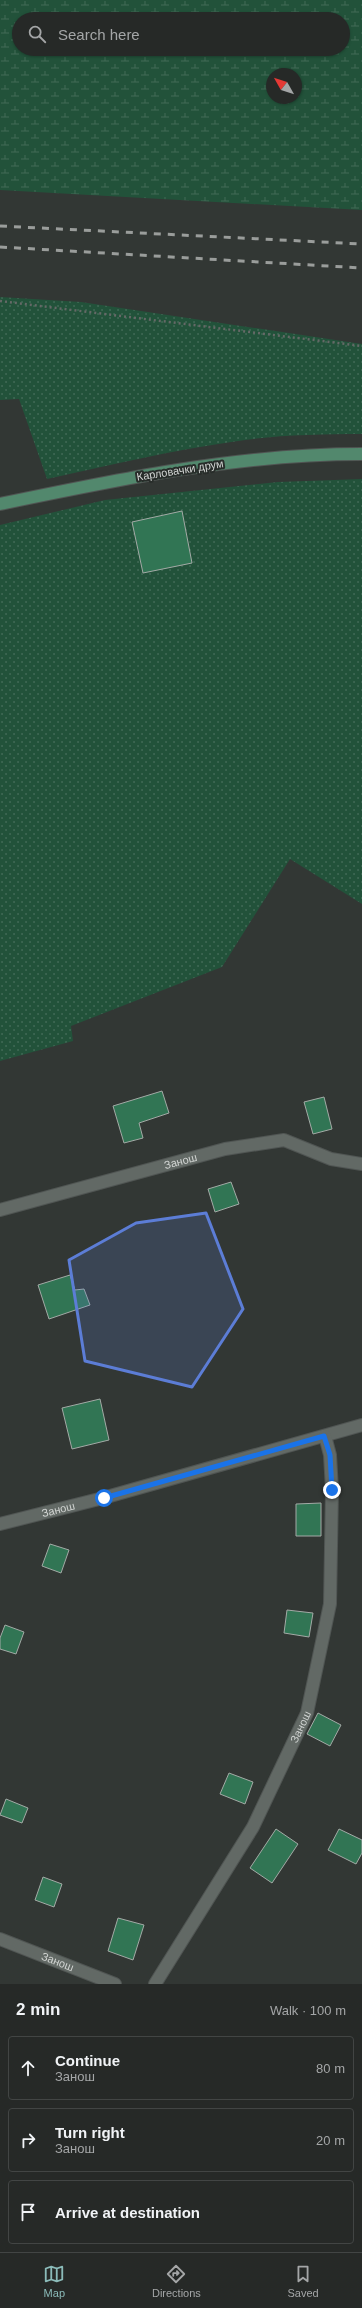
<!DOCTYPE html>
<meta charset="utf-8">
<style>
:root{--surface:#262927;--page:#323533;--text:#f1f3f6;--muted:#a4a6a7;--line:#424544;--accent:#8bbbb9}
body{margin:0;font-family:Helvetica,sans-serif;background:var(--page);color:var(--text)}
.compass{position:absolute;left:266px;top:68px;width:36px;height:36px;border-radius:50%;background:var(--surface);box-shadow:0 1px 3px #0004;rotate:309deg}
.stop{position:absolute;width:12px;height:12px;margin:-9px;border:3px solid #1a73e8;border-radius:50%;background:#fff}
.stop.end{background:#1a73e8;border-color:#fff;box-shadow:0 1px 4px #0008}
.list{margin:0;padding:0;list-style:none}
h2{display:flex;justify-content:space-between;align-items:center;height:52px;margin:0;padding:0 16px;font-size:17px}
h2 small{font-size:13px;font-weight:400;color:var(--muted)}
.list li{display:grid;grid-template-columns:26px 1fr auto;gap:12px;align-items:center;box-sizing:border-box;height:64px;margin:0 8px 8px;padding:0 8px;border:1px solid var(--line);border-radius:4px}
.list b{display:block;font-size:15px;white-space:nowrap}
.list p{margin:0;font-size:13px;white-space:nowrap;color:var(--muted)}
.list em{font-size:13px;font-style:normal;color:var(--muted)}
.icon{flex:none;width:22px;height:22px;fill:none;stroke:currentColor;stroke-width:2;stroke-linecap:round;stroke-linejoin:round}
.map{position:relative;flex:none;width:362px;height:1984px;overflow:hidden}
.search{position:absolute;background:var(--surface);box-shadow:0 1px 3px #0004;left:12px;right:12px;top:12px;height:44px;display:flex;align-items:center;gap:10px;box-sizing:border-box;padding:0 14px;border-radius:22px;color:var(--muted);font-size:15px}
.sheet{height:268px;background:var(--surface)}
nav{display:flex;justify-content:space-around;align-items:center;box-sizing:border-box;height:56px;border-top:1px solid var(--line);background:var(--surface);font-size:11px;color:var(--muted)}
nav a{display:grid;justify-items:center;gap:2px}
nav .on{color:var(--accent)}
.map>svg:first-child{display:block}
.grass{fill:url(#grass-dots)}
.wetland{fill:url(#wetland-marsh);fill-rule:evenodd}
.building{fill:#317554;stroke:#a3aaa6}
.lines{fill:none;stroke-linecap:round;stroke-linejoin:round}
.minor-casing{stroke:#505553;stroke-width:14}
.major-casing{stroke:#505553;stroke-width:14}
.path{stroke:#656967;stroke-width:2.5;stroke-dasharray:2 3;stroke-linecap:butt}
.minor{stroke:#626965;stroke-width:12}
.major{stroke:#52886d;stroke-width:12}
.rail{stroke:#9a9d9b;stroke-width:3;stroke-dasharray:7 7;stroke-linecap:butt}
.route{stroke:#1a73e8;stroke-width:5}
.marked{fill:#5c7dd6;fill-opacity:0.2;stroke:#5c7dd6;stroke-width:3;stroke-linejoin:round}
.labels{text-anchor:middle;stroke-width:4;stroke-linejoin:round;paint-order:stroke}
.street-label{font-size:11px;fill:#d1d4d2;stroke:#282d2a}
</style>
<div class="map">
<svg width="362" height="1984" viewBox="0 0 362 1984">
<defs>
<pattern id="grass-dots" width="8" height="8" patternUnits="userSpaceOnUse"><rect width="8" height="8" fill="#22523a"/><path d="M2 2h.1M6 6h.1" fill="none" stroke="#416a56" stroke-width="1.8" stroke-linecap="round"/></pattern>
<pattern id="wetland-marsh" width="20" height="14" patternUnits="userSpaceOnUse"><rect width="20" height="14" fill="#22523a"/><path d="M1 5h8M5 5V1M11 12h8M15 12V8" fill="none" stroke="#416a56"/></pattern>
</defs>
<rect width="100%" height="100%" fill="#323734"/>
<path class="grass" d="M 0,297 L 81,302 L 362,344 L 362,434 C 321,434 278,435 238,441 C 173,450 110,465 47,479 L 19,399 L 0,400 Z
M 362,479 L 362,904 L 290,859 L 222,967 L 71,1026 L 73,1041 L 0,1061 L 0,525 L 105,500 L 278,482 Z"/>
<path class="wetland" d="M 0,0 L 362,0 L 362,210 L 0,190 ZM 19,19 L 343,19 L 343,49 L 19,49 ZM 272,74 L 296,74 L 296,98 L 272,98 Z"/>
<path class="building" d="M 182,511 L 192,563 L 143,573 L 132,522 Z
M 162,1091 L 169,1113 L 139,1123 L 143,1138 L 124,1143 L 113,1106 Z
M 324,1097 L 332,1129 L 313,1134 L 304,1102 Z
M 231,1182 L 239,1204 L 215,1212 L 208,1189 Z
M 70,1275 L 75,1290 L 84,1289 L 90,1305 L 49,1319 L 38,1285 Z
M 100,1399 L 109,1440 L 72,1449 L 62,1408 Z
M 321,1503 L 321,1536 L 296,1536 L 296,1504 Z
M 50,1544 L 69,1550 L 61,1573 L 42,1566 Z
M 287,1610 L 313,1613 L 309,1637 L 284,1633 Z
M 5,1625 L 24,1632 L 16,1654 L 0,1649 L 0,1638 Z
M 318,1713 L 341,1725 L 330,1746 L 307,1734 Z
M 229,1773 L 253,1782 L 245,1804 L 220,1794 Z
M 6,1799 L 28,1808 L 22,1823 L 0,1815 Z
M 276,1829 L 298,1844 L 272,1883 L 250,1868 Z
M 339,1829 L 362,1840 L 362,1853 L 356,1864 L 328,1850 Z
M 43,1877 L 62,1884 L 54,1907 L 35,1900 Z
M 118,1918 L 144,1925 L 133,1960 L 108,1951 Z"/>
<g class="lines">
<defs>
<g id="minor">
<path id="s1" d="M 0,1210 L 225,1149 L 284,1140 L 331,1159 L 362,1164"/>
<path id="s2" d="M 0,1524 L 103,1498 L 362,1425"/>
<path id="s3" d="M 0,1939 L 115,1984"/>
<path id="s4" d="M 155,1984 L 253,1827 L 307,1713 L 330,1604 L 332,1490 L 330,1455 L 325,1436"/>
</g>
<path id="major" d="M 0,504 C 120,479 239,454 362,454"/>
</defs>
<use href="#minor" class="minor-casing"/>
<use href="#major" class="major-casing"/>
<path class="path" d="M 0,301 L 362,346"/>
<use href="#minor" class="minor"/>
<use href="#major" class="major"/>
<path class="rail" d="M 0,226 L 362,244
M 0,247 L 362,268"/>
</g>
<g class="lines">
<path class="route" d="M 104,1498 L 324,1436 L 330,1455 L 332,1490"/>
</g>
<path class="marked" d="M 206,1213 L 243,1309 L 192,1387 L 85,1361 L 69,1260 L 136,1223 Z"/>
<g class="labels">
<g class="street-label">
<text transform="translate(180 470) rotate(-9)" y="4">Карловачки друм</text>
<text dy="4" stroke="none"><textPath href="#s1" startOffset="187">Занош</textPath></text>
<text dy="4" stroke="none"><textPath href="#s2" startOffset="60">Занош</textPath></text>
<text dy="4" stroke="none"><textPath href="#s4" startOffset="296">Занош</textPath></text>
<text dy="4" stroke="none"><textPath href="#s3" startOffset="62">Занош</textPath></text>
</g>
</g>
</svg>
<svg class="compass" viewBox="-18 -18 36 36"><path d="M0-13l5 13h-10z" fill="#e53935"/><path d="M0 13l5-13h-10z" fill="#a4a6a7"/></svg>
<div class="stop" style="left:104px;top:1498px"></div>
<div class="stop end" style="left:332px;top:1490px"></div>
<div class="search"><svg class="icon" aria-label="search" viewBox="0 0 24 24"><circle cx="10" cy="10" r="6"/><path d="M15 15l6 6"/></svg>Search here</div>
</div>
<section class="sheet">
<h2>2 min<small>Walk · 100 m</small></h2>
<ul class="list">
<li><svg class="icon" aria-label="ahead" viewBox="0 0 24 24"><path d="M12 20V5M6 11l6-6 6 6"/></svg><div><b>Continue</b><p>Занош</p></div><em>80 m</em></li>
<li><svg class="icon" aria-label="right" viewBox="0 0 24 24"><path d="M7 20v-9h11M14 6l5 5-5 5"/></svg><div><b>Turn right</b><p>Занош</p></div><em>20 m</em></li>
<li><svg class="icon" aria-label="arrive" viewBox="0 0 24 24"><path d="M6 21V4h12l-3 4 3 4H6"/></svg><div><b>Arrive at destination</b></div></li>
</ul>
</section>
<nav>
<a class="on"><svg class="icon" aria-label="map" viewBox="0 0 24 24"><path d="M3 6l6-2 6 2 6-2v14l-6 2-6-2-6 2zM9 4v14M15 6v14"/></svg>Map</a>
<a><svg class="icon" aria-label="directions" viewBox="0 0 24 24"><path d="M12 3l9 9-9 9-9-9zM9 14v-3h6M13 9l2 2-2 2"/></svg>Directions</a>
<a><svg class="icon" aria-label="saved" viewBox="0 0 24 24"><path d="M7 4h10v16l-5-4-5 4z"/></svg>Saved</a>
</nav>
